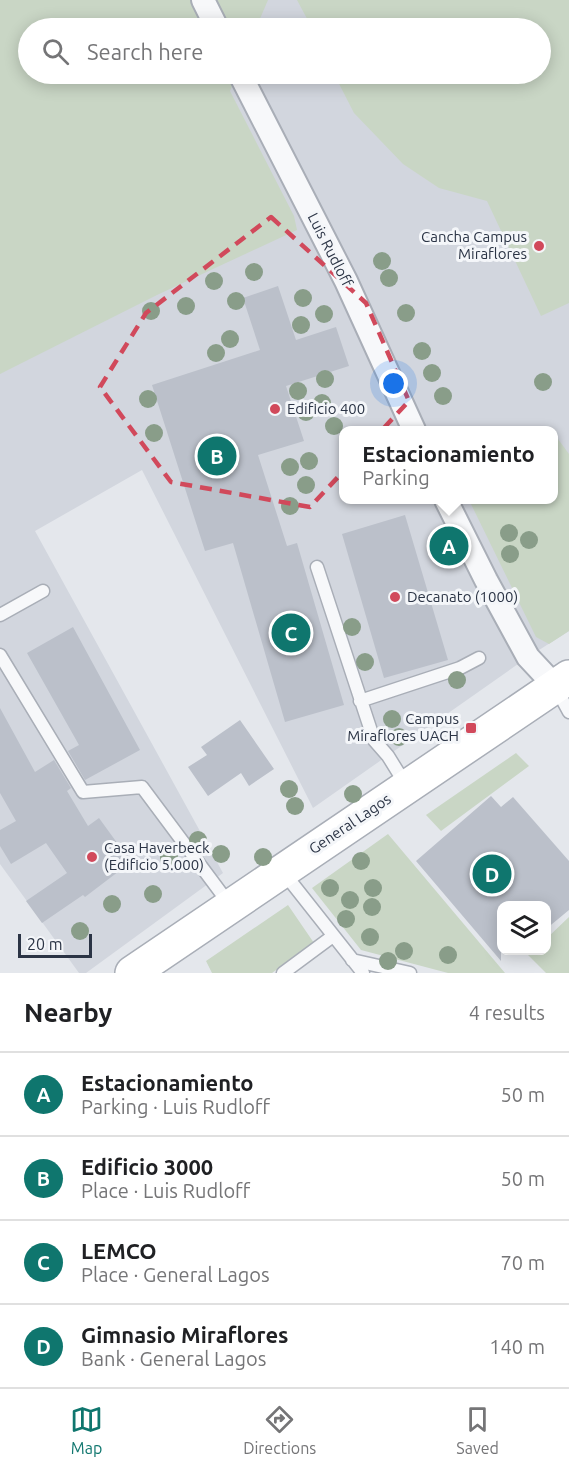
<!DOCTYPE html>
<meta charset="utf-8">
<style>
:root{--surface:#fff;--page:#f6f6f6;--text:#202124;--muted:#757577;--line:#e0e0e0;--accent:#0f766e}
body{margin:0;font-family:Ubuntu,sans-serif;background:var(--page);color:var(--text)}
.controls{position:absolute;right:18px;bottom:18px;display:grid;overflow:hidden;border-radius:12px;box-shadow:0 3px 15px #0003}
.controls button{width:54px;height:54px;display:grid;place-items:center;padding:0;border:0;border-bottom:2px solid var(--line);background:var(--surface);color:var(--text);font:30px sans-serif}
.scale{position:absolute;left:18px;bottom:15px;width:74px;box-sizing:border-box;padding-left:6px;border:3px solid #2b3445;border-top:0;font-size:16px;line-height:21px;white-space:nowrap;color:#2b3445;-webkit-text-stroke:4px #f4f6f9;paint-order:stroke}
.you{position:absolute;left:394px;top:384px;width:21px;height:21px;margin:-15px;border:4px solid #fff;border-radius:50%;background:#1a73e8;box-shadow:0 0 0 9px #1a73e833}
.badge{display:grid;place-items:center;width:39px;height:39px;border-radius:50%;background:var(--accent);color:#fff;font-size:20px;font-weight:700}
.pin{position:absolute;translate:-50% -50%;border:3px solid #fff;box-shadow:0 2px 6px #0006}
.popup{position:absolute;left:339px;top:426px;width:219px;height:78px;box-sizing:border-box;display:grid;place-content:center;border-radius:12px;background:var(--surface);filter:drop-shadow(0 2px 4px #0005);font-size:20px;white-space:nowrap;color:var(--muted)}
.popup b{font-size:22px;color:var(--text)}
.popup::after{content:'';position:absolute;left:50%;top:100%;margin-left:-12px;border:12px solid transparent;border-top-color:var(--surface)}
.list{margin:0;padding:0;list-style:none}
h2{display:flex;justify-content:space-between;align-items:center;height:78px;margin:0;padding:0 24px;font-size:26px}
h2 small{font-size:20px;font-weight:400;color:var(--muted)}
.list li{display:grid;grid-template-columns:39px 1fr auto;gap:18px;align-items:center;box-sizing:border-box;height:84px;padding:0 24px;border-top:2px solid var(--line)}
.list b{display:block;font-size:22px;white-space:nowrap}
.list p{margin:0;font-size:20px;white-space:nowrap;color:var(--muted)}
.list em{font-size:20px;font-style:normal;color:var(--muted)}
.icon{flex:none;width:33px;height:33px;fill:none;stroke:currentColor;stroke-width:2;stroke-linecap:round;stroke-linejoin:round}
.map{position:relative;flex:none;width:569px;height:973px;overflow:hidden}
.search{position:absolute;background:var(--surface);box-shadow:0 3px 15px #0003;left:18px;right:18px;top:18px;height:66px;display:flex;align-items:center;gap:15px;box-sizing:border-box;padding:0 21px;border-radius:33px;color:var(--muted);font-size:22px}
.sheet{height:414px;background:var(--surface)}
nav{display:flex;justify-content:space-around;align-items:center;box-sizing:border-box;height:84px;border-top:2px solid var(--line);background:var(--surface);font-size:16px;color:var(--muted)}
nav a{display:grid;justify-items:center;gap:3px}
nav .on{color:var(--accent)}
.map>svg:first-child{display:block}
.built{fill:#d2d6de;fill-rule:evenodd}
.green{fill:#c9d6c5}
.building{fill:#bbc0ca}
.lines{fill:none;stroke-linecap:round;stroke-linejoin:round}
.service-casing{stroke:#a9aeb7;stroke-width:15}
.minor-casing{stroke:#a9aeb7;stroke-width:26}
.secondary-casing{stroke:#a9aeb7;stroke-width:36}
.service{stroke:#f7f8fa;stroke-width:12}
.minor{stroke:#f7f8fa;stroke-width:22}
.secondary{stroke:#fff;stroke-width:33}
.tree{fill:#899d89}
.marked{fill:none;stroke:#d1495b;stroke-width:4.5;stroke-dasharray:12 8;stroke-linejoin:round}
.poi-dot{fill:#d1495b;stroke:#f4f6f9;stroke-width:2}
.labels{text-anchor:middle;stroke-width:6;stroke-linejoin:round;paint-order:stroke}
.poi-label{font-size:15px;fill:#2b3445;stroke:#f4f6f9;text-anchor:start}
.street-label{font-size:15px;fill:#2b3445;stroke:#f4f6f9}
</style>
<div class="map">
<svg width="569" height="973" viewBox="0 0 569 973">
<rect width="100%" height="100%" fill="#e4e7ec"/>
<path class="built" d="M 0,0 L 569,0 L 569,631 L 528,657 L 313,808 L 142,470 L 35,531 L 223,873 L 86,973 L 79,973 L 0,864 ZM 28,28 L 540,28 L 540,74 L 28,74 ZM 344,430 L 554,430 L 554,500 L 344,500 Z"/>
<path class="green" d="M 0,0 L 268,0 L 256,28 L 28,28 L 28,74 L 237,74 L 230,91 L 294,216 L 297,230 L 157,295 L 0,374 Z
M 297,0 L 569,0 L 569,303 L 541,316 L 487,201 L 439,188 L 403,164 L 354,113 L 334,74 L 540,74 L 540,28 L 312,28 Z
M 558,439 L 569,454 L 569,631 L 549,644 L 536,637 L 469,500 L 554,500 L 554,441 Z
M 516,753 L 529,766 L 441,831 L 426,815 Z
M 388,834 L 505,973 L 448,973 L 361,950 L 312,888 Z
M 288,905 L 314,943 L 272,973 L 212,973 L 206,961 Z
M 569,917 L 569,973 L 546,973 L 528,955 L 533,951 L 546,950 L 547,938 Z"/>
<path class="building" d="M 278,286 L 296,340 L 336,327 L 349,366 L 286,386 L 304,441 L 258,455 L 287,546 L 297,543 L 344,705 L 285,722 L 233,543 L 205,551 L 152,385 L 260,350 L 243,298 Z
M 405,515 L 448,660 L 384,678 L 342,534 Z
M 73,627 L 140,750 L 85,780 L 68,751 L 79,745 L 27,653 Z
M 0,708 L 35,772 L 54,760 L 71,788 L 67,791 L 88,826 L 99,818 L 131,862 L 85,897 L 83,895 L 42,923 L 26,901 L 67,873 L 46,843 L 11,864 L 0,846 L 0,830 L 16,821 L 0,793 Z
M 240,720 L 274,769 L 249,786 L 241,773 L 208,796 L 188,767 L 207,755 L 201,747 Z
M 491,796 L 501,807 L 513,797 L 569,861 L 569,910 L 546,929 L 546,906 L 501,906 L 501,961 L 416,861 Z"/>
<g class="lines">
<defs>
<path id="service" d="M 317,567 L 374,740 L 388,756 L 406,785
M 0,615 L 43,591
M 0,655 L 83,792 L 142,787 L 230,905
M 556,688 L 569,712
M 360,701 L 460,668 L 479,658
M 284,873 L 363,973
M 352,960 L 410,973
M 283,973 L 333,936"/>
<path id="minor" d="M 203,0 L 217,28
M 240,74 L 346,281 L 414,430
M 446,500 L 486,580 L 528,657 L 556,687"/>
<path id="secondary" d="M 132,973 L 569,677"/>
</defs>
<use href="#service" class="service-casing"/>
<use href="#minor" class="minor-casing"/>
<use href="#secondary" class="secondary-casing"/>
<use href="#service" class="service"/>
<use href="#minor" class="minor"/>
<use href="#secondary" class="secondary"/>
</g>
<g class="tree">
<circle cx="382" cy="261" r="9"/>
<circle cx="254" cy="272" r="9"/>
<circle cx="389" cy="278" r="9"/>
<circle cx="214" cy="281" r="9"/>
<circle cx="303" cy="298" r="9"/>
<circle cx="236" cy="301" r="9"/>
<circle cx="186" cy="306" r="9"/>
<circle cx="151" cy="311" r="9"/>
<circle cx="406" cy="313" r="9"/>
<circle cx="324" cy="314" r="9"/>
<circle cx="301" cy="325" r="9"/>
<circle cx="230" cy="339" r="9"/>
<circle cx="422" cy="351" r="9"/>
<circle cx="216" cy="353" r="9"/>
<circle cx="432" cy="373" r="9"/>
<circle cx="325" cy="379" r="9"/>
<circle cx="543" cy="382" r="9"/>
<circle cx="298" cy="391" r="9"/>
<circle cx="443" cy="396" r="9"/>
<circle cx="148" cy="399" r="9"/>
<circle cx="322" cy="403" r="9"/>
<circle cx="306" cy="412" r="9"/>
<circle cx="334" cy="426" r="9"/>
<circle cx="154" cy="433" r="9"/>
<circle cx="309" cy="461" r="9"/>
<circle cx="290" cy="467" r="9"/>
<circle cx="306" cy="485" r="9"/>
<circle cx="290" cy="506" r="9"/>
<circle cx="509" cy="533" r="9"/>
<circle cx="529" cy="540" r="9"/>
<circle cx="510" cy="554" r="9"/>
<circle cx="352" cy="627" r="9"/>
<circle cx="365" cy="662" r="9"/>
<circle cx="457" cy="680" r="9"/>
<circle cx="392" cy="719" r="9"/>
<circle cx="399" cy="737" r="9"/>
<circle cx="289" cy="789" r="9"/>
<circle cx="353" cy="794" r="9"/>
<circle cx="295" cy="806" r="9"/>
<circle cx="198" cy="840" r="9"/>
<circle cx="221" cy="854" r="9"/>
<circle cx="263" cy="857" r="9"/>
<circle cx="169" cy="858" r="9"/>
<circle cx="361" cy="861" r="9"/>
<circle cx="330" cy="888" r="9"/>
<circle cx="373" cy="888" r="9"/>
<circle cx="153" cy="894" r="9"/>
<circle cx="350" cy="900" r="9"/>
<circle cx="112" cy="904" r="9"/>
<circle cx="372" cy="907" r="9"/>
<circle cx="346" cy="919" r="9"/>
<circle cx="80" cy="931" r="9"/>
<circle cx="370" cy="937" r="9"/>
<circle cx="404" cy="951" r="9"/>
<circle cx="448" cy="955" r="9"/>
<circle cx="388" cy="961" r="9"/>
</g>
<path class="marked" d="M 271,217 L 366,303 L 409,401 L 310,507 L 171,482 L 100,387 L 146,313 Z"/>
<g class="poi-dot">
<circle cx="539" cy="246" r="6"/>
<circle cx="275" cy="409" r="6"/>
<circle cx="395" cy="597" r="6"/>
<rect x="465" y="722" width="12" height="12" rx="3"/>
<circle cx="92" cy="857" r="6"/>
</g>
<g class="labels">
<g class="poi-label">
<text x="527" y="242" text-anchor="end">Cancha Campus<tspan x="527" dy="17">Miraflores</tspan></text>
<text x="287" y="414">Edificio 400</text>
<text x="407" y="602">Decanato (1000)</text>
<text x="459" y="724" text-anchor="end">Campus<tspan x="459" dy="17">Miraflores UACH</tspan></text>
<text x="104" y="853">Casa Haverbeck<tspan x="104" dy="17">(Edificio 5.000)</tspan></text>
</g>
<g class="street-label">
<text transform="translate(330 250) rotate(63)" y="5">Luis Rudloff</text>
<text transform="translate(350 824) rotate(-34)" y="5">General Lagos</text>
</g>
</g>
</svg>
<div class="controls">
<button><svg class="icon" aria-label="layers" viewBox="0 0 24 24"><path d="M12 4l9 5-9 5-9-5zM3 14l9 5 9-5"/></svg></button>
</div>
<div class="scale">20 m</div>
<div class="you"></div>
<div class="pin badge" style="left:449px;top:546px">A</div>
<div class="popup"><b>Estacionamiento</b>Parking</div>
<div class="pin badge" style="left:217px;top:456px">B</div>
<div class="pin badge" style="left:291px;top:633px">C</div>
<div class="pin badge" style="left:492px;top:874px">D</div>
<div class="search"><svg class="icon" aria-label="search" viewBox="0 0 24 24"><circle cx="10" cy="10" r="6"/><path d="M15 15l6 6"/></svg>Search here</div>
</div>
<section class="sheet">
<h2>Nearby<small>4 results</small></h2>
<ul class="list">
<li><span class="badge">A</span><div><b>Estacionamiento</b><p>Parking · Luis Rudloff</p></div><em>50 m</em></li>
<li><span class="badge">B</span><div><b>Edificio 3000</b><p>Place · Luis Rudloff</p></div><em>50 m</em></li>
<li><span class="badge">C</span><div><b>LEMCO</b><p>Place · General Lagos</p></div><em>70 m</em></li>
<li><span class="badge">D</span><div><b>Gimnasio Miraflores</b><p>Bank · General Lagos</p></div><em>140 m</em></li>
</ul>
</section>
<nav>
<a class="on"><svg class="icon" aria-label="map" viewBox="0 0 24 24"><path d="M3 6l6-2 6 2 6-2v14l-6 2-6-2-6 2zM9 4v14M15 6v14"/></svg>Map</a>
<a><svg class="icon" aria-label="directions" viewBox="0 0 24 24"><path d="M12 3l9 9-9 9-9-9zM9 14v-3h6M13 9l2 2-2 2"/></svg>Directions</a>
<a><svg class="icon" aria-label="saved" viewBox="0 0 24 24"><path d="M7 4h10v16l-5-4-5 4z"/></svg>Saved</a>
</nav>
